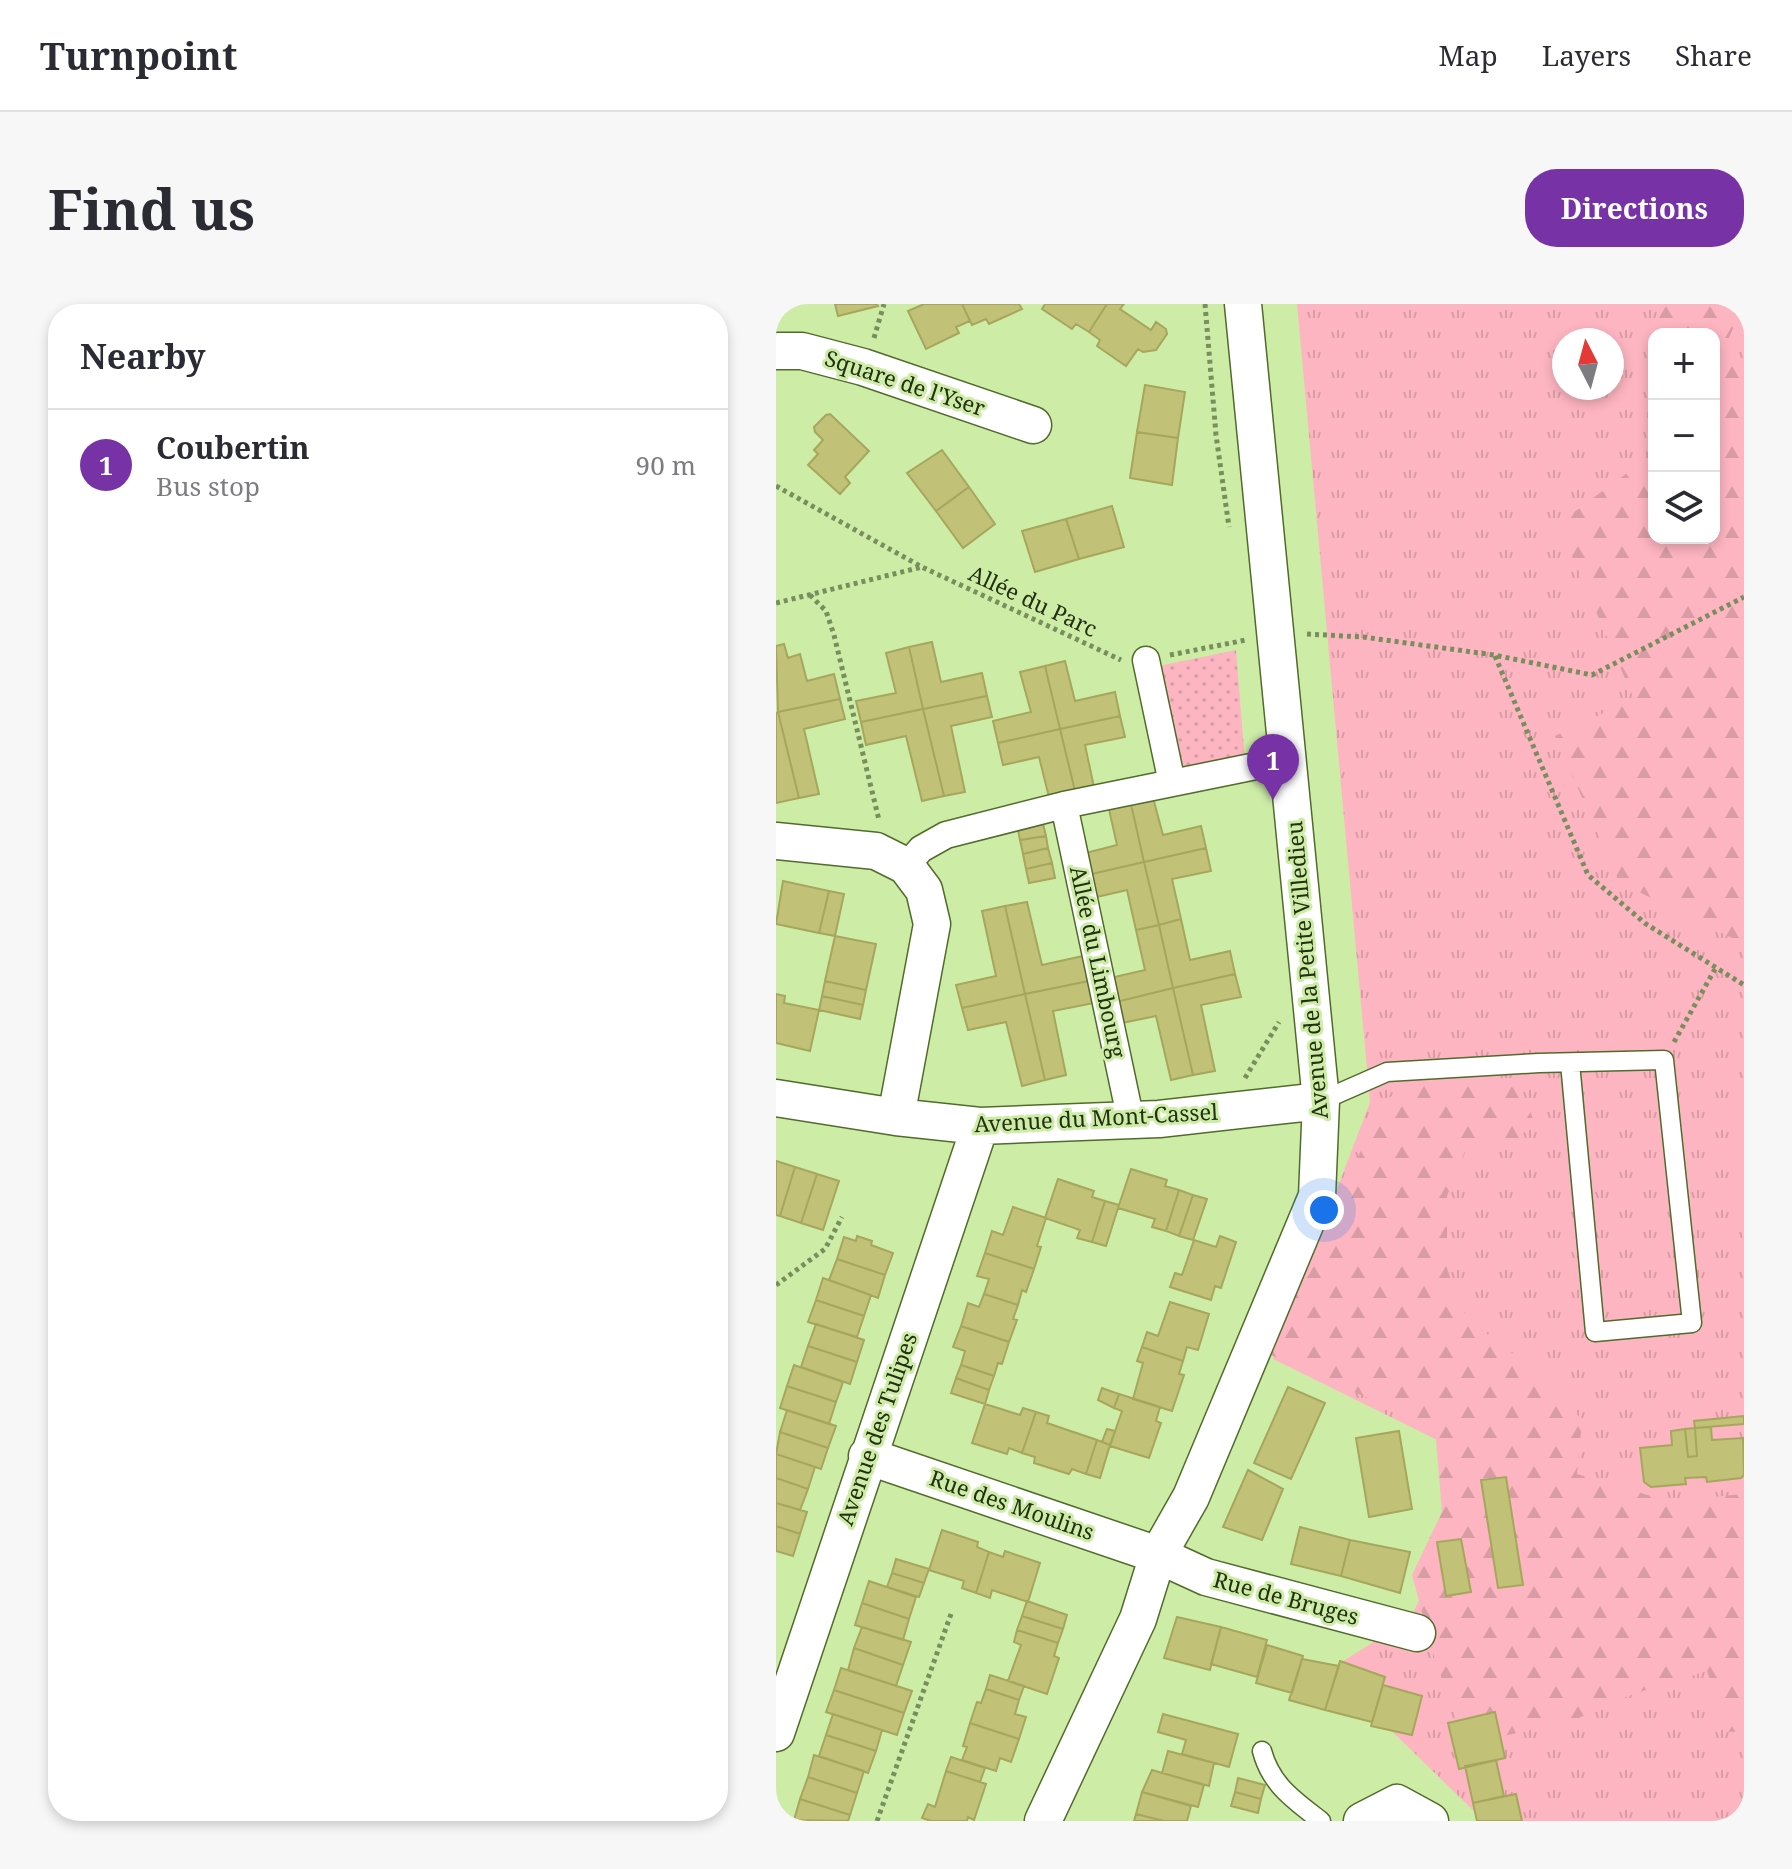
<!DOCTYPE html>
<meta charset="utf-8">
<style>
:root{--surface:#fff;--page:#f7f7f7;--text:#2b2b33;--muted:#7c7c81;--line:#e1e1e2;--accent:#7732a6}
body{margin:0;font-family:"Noto Serif",serif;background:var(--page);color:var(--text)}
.controls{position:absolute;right:24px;top:24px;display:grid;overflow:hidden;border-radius:16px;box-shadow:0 4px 12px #0003}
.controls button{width:72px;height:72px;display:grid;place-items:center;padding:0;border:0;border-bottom:2px solid var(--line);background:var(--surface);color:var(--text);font:40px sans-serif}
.compass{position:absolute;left:776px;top:24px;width:72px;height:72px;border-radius:50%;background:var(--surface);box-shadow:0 4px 12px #0003;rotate:354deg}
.you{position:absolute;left:548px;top:906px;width:28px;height:28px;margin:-20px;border:6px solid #fff;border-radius:50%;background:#1a73e8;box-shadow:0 0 0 12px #1a73e833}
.badge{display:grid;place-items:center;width:52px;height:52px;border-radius:50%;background:var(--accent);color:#fff;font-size:26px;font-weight:700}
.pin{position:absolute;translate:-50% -66px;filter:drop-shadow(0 2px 4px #0008)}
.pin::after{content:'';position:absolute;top:42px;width:28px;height:24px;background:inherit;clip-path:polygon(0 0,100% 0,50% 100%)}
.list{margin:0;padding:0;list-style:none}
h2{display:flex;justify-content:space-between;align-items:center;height:104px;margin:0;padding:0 32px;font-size:34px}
h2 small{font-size:26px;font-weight:400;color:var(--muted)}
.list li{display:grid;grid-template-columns:52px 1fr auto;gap:24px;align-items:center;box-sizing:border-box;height:112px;padding:0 32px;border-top:2px solid var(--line)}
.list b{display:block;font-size:30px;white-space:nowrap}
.list p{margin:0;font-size:26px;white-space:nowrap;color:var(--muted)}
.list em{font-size:26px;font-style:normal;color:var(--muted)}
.icon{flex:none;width:44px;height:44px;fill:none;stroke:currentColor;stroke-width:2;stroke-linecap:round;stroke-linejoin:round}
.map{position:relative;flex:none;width:968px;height:1517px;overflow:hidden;border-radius:32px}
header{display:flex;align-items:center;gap:48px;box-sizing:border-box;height:112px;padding:0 40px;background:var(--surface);border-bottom:2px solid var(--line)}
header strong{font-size:38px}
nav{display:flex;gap:44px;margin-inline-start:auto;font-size:28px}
.intro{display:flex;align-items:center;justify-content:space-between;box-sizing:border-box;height:192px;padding:0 48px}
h1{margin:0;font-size:56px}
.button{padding:20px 36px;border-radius:32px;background:var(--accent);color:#fff;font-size:28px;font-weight:700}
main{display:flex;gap:48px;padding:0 48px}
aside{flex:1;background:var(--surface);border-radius:32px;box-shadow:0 4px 12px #0003}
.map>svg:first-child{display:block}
.grass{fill:url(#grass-tufts);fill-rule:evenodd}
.forest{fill:url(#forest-firs);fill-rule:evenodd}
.park{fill:url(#park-dots)}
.pitch{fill:#fdb5c1}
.building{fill:#c1c178;stroke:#a6a65c;stroke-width:2}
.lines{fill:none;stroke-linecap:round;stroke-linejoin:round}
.service-casing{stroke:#516b2a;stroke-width:21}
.pedestrian-casing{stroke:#516b2a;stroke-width:29}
.minor-casing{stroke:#516b2a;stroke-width:39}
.path{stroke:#788e5d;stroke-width:5;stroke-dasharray:4 4;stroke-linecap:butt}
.service{stroke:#fff;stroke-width:18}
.pedestrian{stroke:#fff;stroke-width:26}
.minor{stroke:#fff;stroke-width:36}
.labels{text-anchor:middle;stroke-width:6;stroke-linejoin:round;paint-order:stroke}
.street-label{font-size:22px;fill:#232f13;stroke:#cdeda7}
</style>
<header>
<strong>Turnpoint</strong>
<nav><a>Map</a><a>Layers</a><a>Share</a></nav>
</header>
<div class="intro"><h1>Find us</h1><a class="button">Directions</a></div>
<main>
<aside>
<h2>Nearby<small></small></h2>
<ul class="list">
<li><span class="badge">1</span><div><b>Coubertin</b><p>Bus stop</p></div><em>90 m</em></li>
</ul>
</aside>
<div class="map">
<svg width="968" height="1517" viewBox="0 0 968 1517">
<defs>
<pattern id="grass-tufts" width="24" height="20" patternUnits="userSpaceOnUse" patternTransform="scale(2)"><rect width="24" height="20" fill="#fdb5c1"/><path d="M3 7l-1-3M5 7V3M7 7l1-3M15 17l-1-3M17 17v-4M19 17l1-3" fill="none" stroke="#d99ca5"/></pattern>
<pattern id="forest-firs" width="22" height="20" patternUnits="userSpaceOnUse" patternTransform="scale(2)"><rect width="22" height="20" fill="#fdb5c1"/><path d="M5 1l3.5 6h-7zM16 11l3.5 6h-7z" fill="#d99ca5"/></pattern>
<pattern id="park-dots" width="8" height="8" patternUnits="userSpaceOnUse" patternTransform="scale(2)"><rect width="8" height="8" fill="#fdb5c1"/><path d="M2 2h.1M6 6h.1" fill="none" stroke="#d99ca5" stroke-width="1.8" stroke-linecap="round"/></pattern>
</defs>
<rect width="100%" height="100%" fill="#cdeda7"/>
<path class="grass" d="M 521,0 L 968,0 L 968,1517 L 708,1517 L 553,1366 L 634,1315 L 710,1160 L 497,1055 L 594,798 ZM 878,30 L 938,30 L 938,234 L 878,234 ZM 788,36 L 836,36 L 836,84 L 788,84 Z"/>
<path class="forest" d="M 886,0 L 968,0 L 952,36 L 968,69 L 968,640 L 843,578 L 779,432 L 858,395 L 782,220 L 870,155 L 873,46 ZM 878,30 L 938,30 L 938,234 L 878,234 Z
M 661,763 L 746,786 L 757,815 L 740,840 L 691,842 L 671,892 L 671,964 L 683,1001 L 695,1018 L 781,1083 L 806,1117 L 801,1170 L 892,1197 L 968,1190 L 968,1427 L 952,1428 L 931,1367 L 857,1390 L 796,1417 L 704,1437 L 682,1416 L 660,1360 L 636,1271 L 666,1208 L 659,1124 L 486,1047 L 610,796 Z"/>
<path class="park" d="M 460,346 L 469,458 L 404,472 L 378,363 Z"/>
<path class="pitch" d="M 968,774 L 968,953 L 953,775 Z"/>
<path class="building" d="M 59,0 L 101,0 L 102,2 L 62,12 Z
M 148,0 L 186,0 L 194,17 L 180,23 L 183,29 L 150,45 L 132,7 Z
M 186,0 L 243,0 L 246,5 L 213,20 L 210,15 L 196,21 Z
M 269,0 L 331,0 L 313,28 L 300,20 L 296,25 L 266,5 Z
M 331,0 L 348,0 L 344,5 L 375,26 L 380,18 L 390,25 L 391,30 L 380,46 L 367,48 L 362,45 L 350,62 L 321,42 L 324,36 L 313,28 Z
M 369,81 L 409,88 L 402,134 L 361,128 Z
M 54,110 L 93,147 L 69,173 L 74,179 L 64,190 L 32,161 L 42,150 L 38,146 L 47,136 L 39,128 L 38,123 L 50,111 Z
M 361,128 L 402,134 L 396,181 L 354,174 Z
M 166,146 L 193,183 L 160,207 L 131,169 Z
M 193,183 L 219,220 L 187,244 L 160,207 Z
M 336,202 L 348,243 L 303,255 L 290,215 Z
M 290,215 L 303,255 L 259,268 L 246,227 Z
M 156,338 L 165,378 L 206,369 L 211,392 L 147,405 L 133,343 Z
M 8,340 L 12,354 L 24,350 L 31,377 L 58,370 L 64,395 L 2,408 L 0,342 Z
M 133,343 L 147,405 L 85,418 L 80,397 L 120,389 L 110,349 Z
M 289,357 L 299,397 L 339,388 L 344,412 L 284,425 L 269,362 Z
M 269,362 L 284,425 L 222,439 L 217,417 L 255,408 L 244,368 Z
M 211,392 L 216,413 L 175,422 L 189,488 L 168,492 L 147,405 Z
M 64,395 L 69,415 L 28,425 L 43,490 L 23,494 L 2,408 Z
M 147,405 L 168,492 L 146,497 L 130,432 L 90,441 L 85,418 Z
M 2,408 L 23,494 L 0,499 L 0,409 Z
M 344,412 L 349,433 L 309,441 L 318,483 L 299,487 L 284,425 Z
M 284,425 L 299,487 L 273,493 L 263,453 L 227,461 L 222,439 Z
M 376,490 L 387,531 L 425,522 L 430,544 L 368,558 L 354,496 Z
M 354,496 L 368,558 L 307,572 L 302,551 L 341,541 L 332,501 Z
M 266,516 L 270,532 L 244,536 L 241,521 Z
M 270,532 L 272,544 L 247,550 L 244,536 Z
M 272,544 L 276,559 L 250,565 L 247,550 Z
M 430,544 L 435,567 L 396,575 L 405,615 L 383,621 L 368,558 Z
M 368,558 L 383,621 L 360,626 L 351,586 L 312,595 L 307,572 Z
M 276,559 L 279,574 L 253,579 L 250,565 Z
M 7,577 L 53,587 L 43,629 L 0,620 Z
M 53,587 L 68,590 L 59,632 L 43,629 Z
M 251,598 L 266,661 L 307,652 L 313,677 L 249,690 L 229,602 Z
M 229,602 L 249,690 L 186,704 L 180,681 L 220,672 L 206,607 Z
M 405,615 L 414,656 L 454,647 L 459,670 L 397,684 L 383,621 Z
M 383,621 L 397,684 L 336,699 L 330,675 L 369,666 L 360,626 Z
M 59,632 L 100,640 L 90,686 L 49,677 Z
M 459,670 L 465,693 L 425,701 L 439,767 L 417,771 L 397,684 Z
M 49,677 L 90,686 L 87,701 L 46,692 Z
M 313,677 L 318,699 L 277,707 L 290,771 L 269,776 L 249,690 Z
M 397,684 L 417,771 L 395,776 L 380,712 L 341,720 L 336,699 Z
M 0,690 L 9,692 L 8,699 L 43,706 L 34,747 L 0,739 Z
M 249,690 L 269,776 L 246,782 L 230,718 L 192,726 L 186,704 Z
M 46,692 L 87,701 L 84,715 L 43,706 Z
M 0,857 L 19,863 L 4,912 L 0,911 Z
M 19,863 L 41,870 L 25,919 L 4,912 Z
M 355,865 L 391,876 L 389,882 L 403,886 L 390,927 L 376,923 L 379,915 L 342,904 Z
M 41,870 L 63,877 L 47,926 L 25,919 Z
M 282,875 L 318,887 L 316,893 L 329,897 L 316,938 L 301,934 L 304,926 L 269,914 Z
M 403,886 L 417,891 L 403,932 L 390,927 Z
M 417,891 L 431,895 L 417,936 L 403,932 Z
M 329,897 L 343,901 L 330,942 L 316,938 Z
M 237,903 L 270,914 L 261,942 L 265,943 L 258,965 L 209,949 L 216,927 L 227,931 Z
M 81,932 L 96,937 L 95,941 L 117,949 L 109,971 L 61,955 L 68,933 L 80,937 Z
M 444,932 L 460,938 L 445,984 L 439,982 L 435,996 L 394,983 L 399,969 L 406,971 L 418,936 L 440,943 Z
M 209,949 L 258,965 L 250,988 L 246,986 L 242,1001 L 208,990 L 213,975 L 201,972 Z
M 61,955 L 109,971 L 102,994 L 53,976 Z
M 47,974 L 95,991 L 88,1012 L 40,996 Z
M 208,990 L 242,1001 L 237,1015 L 241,1016 L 233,1038 L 185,1022 L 192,999 L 203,1003 Z
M 40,996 L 88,1012 L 81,1033 L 32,1018 Z
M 394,998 L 433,1010 L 422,1046 L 411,1043 L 407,1057 L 366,1043 L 371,1028 L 382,1032 Z
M 40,1020 L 88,1036 L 81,1058 L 32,1042 Z
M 185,1022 L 233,1038 L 226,1060 L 222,1059 L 218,1072 L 185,1061 L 189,1047 L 177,1043 Z
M 32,1042 L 81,1058 L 74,1080 L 25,1063 Z
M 366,1043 L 407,1057 L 403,1070 L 408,1071 L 396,1107 L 357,1095 L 367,1059 L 361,1057 Z
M 18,1061 L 67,1078 L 60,1098 L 11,1082 Z
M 185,1061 L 218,1072 L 213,1086 L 180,1074 Z
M 180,1074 L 213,1086 L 209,1100 L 175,1089 Z
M 11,1082 L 60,1098 L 53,1120 L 4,1104 Z
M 512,1083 L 549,1099 L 515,1175 L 478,1159 Z
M 326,1084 L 343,1090 L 338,1104 L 322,1096 Z
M 343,1090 L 384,1103 L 380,1117 L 385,1119 L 373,1154 L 334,1142 L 346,1107 L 338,1104 Z
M 209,1100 L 244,1111 L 247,1104 L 260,1108 L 246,1149 L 233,1144 L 231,1150 L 196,1139 Z
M 11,1106 L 60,1122 L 52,1144 L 4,1128 Z
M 260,1108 L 273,1112 L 271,1119 L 321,1136 L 310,1170 L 296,1165 L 293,1170 L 258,1159 L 259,1153 L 246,1149 Z
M 968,1112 L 968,1120 L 919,1124 L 918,1117 Z
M 935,1123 L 936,1136 L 967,1134 L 968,1171 L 965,1174 L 931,1178 L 930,1173 L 909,1174 L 910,1180 L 875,1183 L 868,1178 L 864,1144 L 896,1141 L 895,1127 L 909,1125 L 912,1153 L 921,1152 L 919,1124 Z
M 919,1124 L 921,1152 L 912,1153 L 909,1125 Z
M 331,1125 L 339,1127 L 334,1141 L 326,1138 Z
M 623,1127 L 636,1205 L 593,1213 L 580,1134 Z
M 4,1128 L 52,1144 L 45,1165 L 0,1150 Z
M 321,1136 L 334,1141 L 324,1174 L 310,1170 Z
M 0,1150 L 39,1163 L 32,1185 L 0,1174 Z
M 472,1166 L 507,1185 L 486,1236 L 447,1223 Z
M 730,1173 L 747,1281 L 722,1284 L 705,1176 Z
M 0,1174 L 32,1185 L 24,1206 L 0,1199 Z
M 0,1199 L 31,1208 L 24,1230 L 0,1222 Z
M 0,1222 L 24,1230 L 17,1252 L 0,1247 Z
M 524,1223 L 574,1236 L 565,1272 L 515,1260 Z
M 166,1226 L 202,1238 L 201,1243 L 213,1248 L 200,1289 L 186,1284 L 188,1277 L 153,1266 Z
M 685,1235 L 695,1288 L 670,1292 L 661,1238 Z
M 574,1236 L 634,1248 L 624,1289 L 565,1272 Z
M 229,1247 L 264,1259 L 252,1298 L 216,1286 L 214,1294 L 200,1289 L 213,1248 L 227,1253 Z
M 120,1255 L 153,1265 L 148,1279 L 116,1269 Z
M 116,1269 L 148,1279 L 143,1293 L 111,1283 Z
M 93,1277 L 140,1293 L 133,1315 L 86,1299 Z
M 251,1297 L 291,1311 L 287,1325 L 246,1312 Z
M 86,1299 L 133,1315 L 127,1336 L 79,1321 Z
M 246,1312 L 287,1325 L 282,1339 L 241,1326 Z
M 401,1313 L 445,1323 L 434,1366 L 388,1354 Z
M 86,1323 L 135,1338 L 127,1361 L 78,1344 Z
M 445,1323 L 491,1336 L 481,1373 L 435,1360 Z
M 241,1326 L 282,1339 L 278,1352 L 283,1354 L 271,1390 L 232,1377 L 245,1341 L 238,1338 Z
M 491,1341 L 527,1352 L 516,1389 L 480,1379 Z
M 78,1344 L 127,1361 L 120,1382 L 72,1366 Z
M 526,1355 L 563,1362 L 549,1406 L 513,1396 Z
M 564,1357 L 609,1373 L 596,1418 L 549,1406 Z
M 65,1364 L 136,1387 L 128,1409 L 58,1386 Z
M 214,1371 L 248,1382 L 243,1396 L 210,1385 Z
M 607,1381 L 646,1392 L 636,1431 L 595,1422 Z
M 210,1385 L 243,1396 L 239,1410 L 250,1413 L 243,1435 L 194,1419 L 201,1398 L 205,1399 Z
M 58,1386 L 128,1409 L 121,1431 L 50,1408 Z
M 719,1408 L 729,1454 L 683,1465 L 672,1419 Z
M 57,1410 L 106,1426 L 100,1447 L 50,1431 Z
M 387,1410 L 462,1430 L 453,1463 L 406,1450 L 410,1436 L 382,1428 Z
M 194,1419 L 243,1435 L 235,1458 L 224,1454 L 220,1467 L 186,1456 L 191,1443 L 187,1442 Z
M 50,1431 L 100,1447 L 92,1469 L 43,1452 Z
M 392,1447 L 438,1459 L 433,1482 L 386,1469 Z
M 38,1451 L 88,1467 L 81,1489 L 32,1473 Z
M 175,1453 L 209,1464 L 204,1478 L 170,1467 Z
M 720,1456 L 728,1492 L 697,1499 L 689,1462 Z
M 376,1466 L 428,1481 L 422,1503 L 366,1488 Z
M 170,1467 L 210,1480 L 198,1516 L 192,1513 L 191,1517 L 155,1517 L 146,1514 L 152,1500 L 159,1503 Z
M 32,1473 L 81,1489 L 74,1511 L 24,1495 Z
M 462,1474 L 489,1481 L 485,1495 L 459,1488 Z
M 366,1488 L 415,1502 L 411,1517 L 388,1517 L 360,1510 Z
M 459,1488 L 485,1495 L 482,1509 L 455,1502 Z
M 740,1490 L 746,1517 L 701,1517 L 697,1499 Z
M 24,1495 L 74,1511 L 72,1517 L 18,1516 Z
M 360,1510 L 388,1517 L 358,1517 Z"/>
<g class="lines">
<defs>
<path id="service" d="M 545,797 L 611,768 L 763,759 L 888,756 L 916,1019 L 819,1028 L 794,759
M 486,1447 C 495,1481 518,1496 545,1517"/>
<path id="pedestrian" d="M 370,356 L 396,479
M 288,501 L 355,817
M 130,562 L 145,545 L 170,531 L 288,501 L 480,462"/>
<path id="minor" d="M 0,47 L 26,47 L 87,63 L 257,121
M 0,537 L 100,547 L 130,562 L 148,586 L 156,620 L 120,813
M 0,794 L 120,813 L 204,822 L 383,815 L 545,797
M 91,1152 L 382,1251 L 430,1273 L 641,1329
M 0,1429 L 204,822
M 267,1517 L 362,1315 L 382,1251 L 415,1193 L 541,892 L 545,797 L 467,0
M 586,1517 L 621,1499 L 654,1517"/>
</defs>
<use href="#service" class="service-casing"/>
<use href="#pedestrian" class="pedestrian-casing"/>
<use href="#minor" class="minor-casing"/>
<path class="path" d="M 429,0 L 440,131 L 453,223
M 98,34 L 108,0
M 0,182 L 146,263 L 345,356
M 34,291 L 50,307 L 58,331 L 103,516
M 0,299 L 146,263
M 531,330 L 587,333 L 718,351 L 816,371 L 968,293
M 394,351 L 470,336
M 719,352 L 812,571 L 870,620 L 968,681
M 898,738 L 939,665
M 469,774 L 503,718
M 0,981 L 49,945 L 66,913
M 101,1517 L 175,1310"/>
<use href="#service" class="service"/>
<use href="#pedestrian" class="pedestrian"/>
<use href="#minor" class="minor"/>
</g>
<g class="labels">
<g class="street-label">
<text transform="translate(129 79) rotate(18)" y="8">Square de l'Yser</text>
<text transform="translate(257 297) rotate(25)" y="8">Allée du Parc</text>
<text transform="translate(322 658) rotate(78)" y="8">Allée du Limbourg</text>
<text transform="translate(531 666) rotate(-95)" y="8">Avenue de la Petite Villedieu</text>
<text transform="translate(320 814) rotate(-3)" y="8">Avenue du Mont-Cassel</text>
<text transform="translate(101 1125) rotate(-71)" y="8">Avenue des Tulipes</text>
<text transform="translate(236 1201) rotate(19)" y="8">Rue des Moulins</text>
<text transform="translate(510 1294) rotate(15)" y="8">Rue de Bruges</text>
</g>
</g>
</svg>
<div class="controls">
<button>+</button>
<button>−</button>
<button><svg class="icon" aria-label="layers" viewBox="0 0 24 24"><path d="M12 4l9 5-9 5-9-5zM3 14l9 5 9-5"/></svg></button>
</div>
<svg class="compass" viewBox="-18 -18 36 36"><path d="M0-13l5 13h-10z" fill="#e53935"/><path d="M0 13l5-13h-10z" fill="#7c7c81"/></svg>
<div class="you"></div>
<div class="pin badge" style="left:497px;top:496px">1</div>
</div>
</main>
